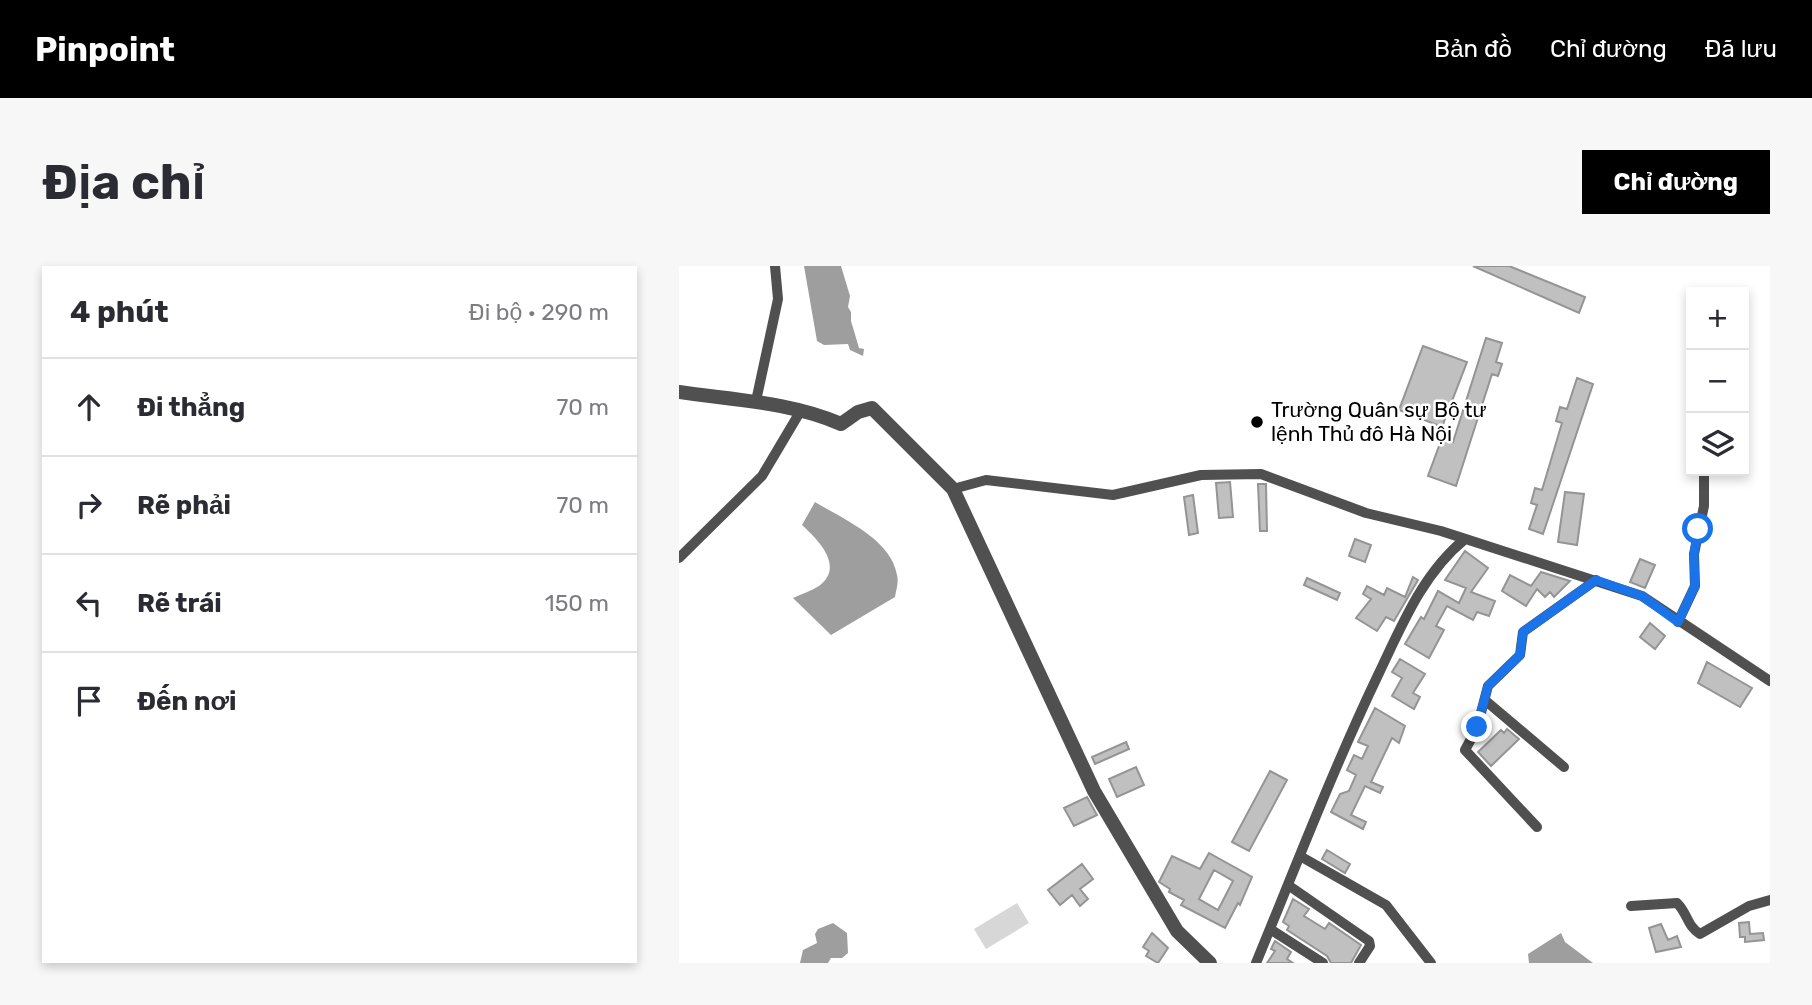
<!DOCTYPE html>
<html lang="vi">
<meta charset="utf-8">
<style>
:root{--surface:#fff;--page:#f7f7f7;--text:#2b2b33;--muted:#7c7c81;--line:#e1e1e2;--accent:#000}
body{margin:0;font-family:Rubik,sans-serif;background:var(--page);color:var(--text)}
.controls{position:absolute;right:21px;top:21px;display:grid;overflow:hidden;border-radius:0px;box-shadow:0 4px 10px #0003}
.controls button{width:63px;height:63px;display:grid;place-items:center;padding:0;border:0;border-bottom:2px solid var(--line);background:var(--surface);color:var(--text);font:35px sans-serif}
.stop{position:absolute;width:21px;height:21px;margin:-16px;border:5px solid #1a73e8;border-radius:50%;background:#fff}
.stop.end{background:#1a73e8;border-color:#fff;box-shadow:0 2px 7px #0008}
.list{margin:0;padding:0;list-style:none}
h2{display:flex;justify-content:space-between;align-items:center;height:91px;margin:0;padding:0 28px;font-size:30px}
h2 small{font-size:23px;font-weight:400;color:var(--muted)}
.list li{display:grid;grid-template-columns:46px 1fr auto;gap:21px;align-items:center;box-sizing:border-box;height:98px;padding:0 28px;border-top:2px solid var(--line)}
.list b{display:block;font-size:26px;white-space:nowrap}
.list em{font-size:23px;font-style:normal;color:var(--muted)}
.icon{flex:none;width:38px;height:38px;fill:none;stroke:currentColor;stroke-width:2;stroke-linecap:round;stroke-linejoin:round}
.map{position:relative;flex:none;width:1091px;height:697px;overflow:hidden;border-radius:0px}
header{display:flex;align-items:center;gap:42px;box-sizing:border-box;height:98px;padding:0 35px;background:var(--accent);color:#fff}
header strong{font-size:33px}
nav{display:flex;gap:38px;margin-inline-start:auto;font-size:24px}
.intro{display:flex;align-items:center;justify-content:space-between;box-sizing:border-box;height:168px;padding:0 42px}
h1{margin:0;font-size:49px}
.button{padding:18px 32px;border-radius:0px;background:var(--accent);color:#fff;font-size:24px;font-weight:700}
main{display:flex;gap:42px;padding:0 42px}
aside{flex:1;background:var(--surface);border-radius:0px;box-shadow:0 4px 10px #0003}
.map>svg:first-child{display:block}
.green{fill:#d7d7d7}
.water{fill:#9e9e9e}
.building{fill:#c0c0c0;stroke:#949494;stroke-width:2;fill-rule:evenodd}
.lines{fill:none;stroke-linecap:round;stroke-linejoin:round}
.minor{stroke:#505050;stroke-width:10}
.tertiary{stroke:#505050;stroke-width:14}
.route{stroke:#1a73e8;stroke-width:9}
.poi-dot{fill:#000;stroke:#fff;stroke-width:2.5}
.labels{text-anchor:middle;stroke-width:5;stroke-linejoin:round;paint-order:stroke}
.poi-label{font-size:21px;fill:#000;stroke:#fff;text-anchor:start}
</style>
<header>
<strong>Pinpoint</strong>
<nav><a>Bản đồ</a><a>Chỉ đường</a><a>Đã lưu</a></nav>
</header>
<div class="intro"><h1>Địa chỉ</h1><a class="button">Chỉ đường</a></div>
<main>
<aside>
<h2>4 phút<small>Đi bộ · 290 m</small></h2>
<ul class="list">
<li><svg class="icon" aria-label="ahead" viewBox="0 0 24 24"><path d="M12 20V5M6 11l6-6 6 6"/></svg><div><b>Đi thẳng</b></div><em>70 m</em></li>
<li><svg class="icon" aria-label="right" viewBox="0 0 24 24"><path d="M7 20v-9h11M14 6l5 5-5 5"/></svg><div><b>Rẽ phải</b></div><em>70 m</em></li>
<li><svg class="icon" aria-label="left" viewBox="0 0 24 24"><path d="M17 20v-9H6M10 6l-5 5 5 5"/></svg><div><b>Rẽ trái</b></div><em>150 m</em></li>
<li><svg class="icon" aria-label="arrive" viewBox="0 0 24 24"><path d="M6 21V4h12l-3 4 3 4H6"/></svg><div><b>Đến nơi</b></div></li>
</ul>
</aside>
<div class="map">
<svg width="1091" height="697" viewBox="0 0 1091 697">
<rect width="100%" height="100%" fill="#fff"/>
<path class="green" d="M 338,637 L 350,657 L 307,683 L 295,663 Z"/>
<path class="water" d="M 125,0 L 162,0 L 171,30 L 169,41 L 172,46 L 172,55 L 180,82 L 185,83 L 184,90 L 171,84 L 169,78 L 145,79 L 138,75 Z
M 136,236 C 164,253 212,273 218,309 C 220,316 217,324 216,331 L 152,369 L 114,332 C 122,328 132,325 140,320 C 166,300 139,274 123,259 Z
M 154,657 L 168,667 L 169,687 L 163,692 L 152,692 L 149,697 L 121,697 L 124,684 L 138,677 L 136,668 L 139,663 Z
M 882,667 L 886,676 L 914,697 L 850,697 L 849,688 Z"/>
<path class="building" d="M 794,0 L 830,0 L 906,31 L 900,47 Z
M 807,72 L 823,77 L 817,96 L 823,98 L 819,110 L 813,108 L 777,220 L 749,210 L 763,172 L 774,176 Z
M 744,80 L 788,96 L 763,161 L 720,144 Z
M 898,112 L 914,118 L 864,268 L 850,263 L 858,239 L 852,237 L 856,222 L 863,224 L 883,157 L 877,155 L 881,141 L 888,143 Z
M 551,216 L 554,251 L 540,252 L 537,217 Z
M 579,218 L 587,218 L 588,265 L 581,265 Z
M 886,226 L 905,228 L 898,279 L 879,276 Z
M 514,229 L 519,267 L 510,269 L 505,231 Z
M 676,273 L 692,279 L 686,296 L 670,290 Z
M 786,285 L 809,302 L 792,326 L 816,335 L 810,350 L 798,346 L 794,354 L 768,340 L 757,360 L 765,364 L 750,392 L 726,378 L 742,351 L 745,353 L 759,325 L 780,337 L 787,322 L 766,314 Z
M 961,293 L 976,299 L 966,322 L 951,316 Z
M 862,306 L 891,315 L 875,331 L 871,326 L 866,331 L 858,323 L 847,340 L 823,325 L 831,309 L 852,320 Z
M 734,311 L 739,314 L 715,355 L 707,351 L 698,365 L 677,352 L 692,333 L 684,328 L 688,320 L 705,329 L 708,322 L 726,331 Z
M 628,312 L 661,327 L 658,334 L 625,319 Z
M 971,357 L 986,370 L 976,383 L 961,371 Z
M 721,393 L 746,408 L 734,427 L 741,431 L 735,443 L 713,430 L 723,412 L 713,406 Z
M 1028,396 L 1073,422 L 1061,441 L 1019,417 Z
M 696,442 L 726,460 L 720,477 L 713,472 L 692,516 L 704,521 L 701,527 L 686,520 L 672,549 L 687,556 L 684,563 L 652,546 L 661,528 L 670,525 L 677,509 L 668,504 L 675,489 L 683,493 L 689,480 L 679,476 Z
M 828,463 L 840,473 L 812,500 L 799,486 L 822,464 L 825,467 Z
M 447,476 L 450,483 L 416,498 L 413,491 Z
M 457,501 L 465,519 L 438,531 L 430,513 Z
M 591,505 L 608,514 L 570,585 L 553,576 Z
M 408,531 L 418,549 L 395,560 L 385,542 Z
M 648,584 L 671,598 L 666,607 L 643,593 Z
M 530,587 L 573,611 L 561,639 L 559,637 L 546,662 L 502,639 L 505,634 L 490,626 L 491,623 L 480,616 L 493,590 L 521,603 ZM 535,604 L 554,615 L 539,644 L 520,633 Z
M 403,598 L 414,613 L 401,623 L 409,633 L 401,640 L 393,629 L 381,639 L 369,624 Z
M 614,633 L 630,643 L 625,650 L 646,663 L 650,657 L 682,679 L 672,697 L 652,697 L 648,690 L 608,664 L 610,660 L 604,656 Z
M 1070,656 L 1071,668 L 1084,667 L 1085,674 L 1066,676 L 1066,671 L 1061,671 L 1060,657 Z
M 982,658 L 989,674 L 998,670 L 1002,681 L 977,686 L 970,662 Z
M 473,667 L 489,682 L 479,697 L 467,690 L 470,685 L 464,681 Z
M 596,675 L 612,686 L 608,693 L 614,697 L 588,697 L 596,685 L 592,683 Z"/>
<g class="lines">
<path class="minor" d="M 77,135 L 99,33 L 96,0
M 274,223 L 307,214 L 434,229 L 522,209 L 582,208 L 687,247 L 762,265 L 963,330 L 1091,415
M 0,292 L 83,210 L 121,146
M 999,356 L 1016,320 L 1015,288 L 1025,240 L 1025,205
M 807,435 L 885,501
M 858,561 L 786,484 L 798,462 L 809,420 L 841,389 L 844,366 L 917,314
M 621,590 L 707,639 L 752,697
M 609,619 L 690,675 L 691,680 L 680,697
M 952,640 L 998,637 C 1009,648 1008,660 1021,668 L 1070,640 L 1091,634
M 591,663 L 644,697
M 577,697 C 617,600 655,501 700,407 C 723,359 744,307 786,273"/>
<path class="tertiary" d="M 0,126 C 54,134 112,136 162,158 L 179,146 L 193,142 L 274,223 L 415,525 L 498,665 L 531,697"/>
</g>
<g class="lines">
<path class="route" d="M 798,461 L 809,420 L 841,389 L 844,366 L 917,314 L 963,330 L 999,356 L 1016,320 L 1015,288 L 1019,263"/>
</g>
<circle class="poi-dot" cx="578" cy="156" r="7"/>
<g class="labels">
<g class="poi-label">
<text x="592" y="151">Trường Quân sự Bộ tư<tspan x="592" dy="24">lệnh Thủ đô Hà Nội</tspan></text>
</g>
</g>
</svg>
<div class="controls">
<button>+</button>
<button>−</button>
<button><svg class="icon" aria-label="layers" viewBox="0 0 24 24"><path d="M12 4l9 5-9 5-9-5zM3 14l9 5 9-5"/></svg></button>
</div>
<div class="stop" style="left:1019px;top:263px"></div>
<div class="stop end" style="left:798px;top:461px"></div>
</div>
</main>
